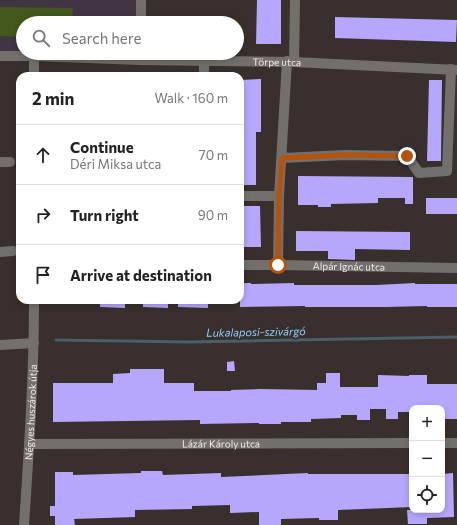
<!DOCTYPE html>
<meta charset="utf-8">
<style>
:root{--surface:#fff;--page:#f6f6f6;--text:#222;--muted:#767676;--line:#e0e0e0}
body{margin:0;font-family:Commissioner,sans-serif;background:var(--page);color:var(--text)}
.controls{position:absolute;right:12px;bottom:12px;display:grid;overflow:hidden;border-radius:8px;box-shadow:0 2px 6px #0003}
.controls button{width:36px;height:36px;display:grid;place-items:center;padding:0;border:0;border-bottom:1px solid var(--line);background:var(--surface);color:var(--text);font:20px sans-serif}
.stop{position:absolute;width:12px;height:12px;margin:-9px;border:3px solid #b45309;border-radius:50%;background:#fff}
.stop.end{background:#b45309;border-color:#fff;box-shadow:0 1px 4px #0008}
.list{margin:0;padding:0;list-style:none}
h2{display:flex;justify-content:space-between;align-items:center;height:52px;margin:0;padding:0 16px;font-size:17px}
h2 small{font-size:13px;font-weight:400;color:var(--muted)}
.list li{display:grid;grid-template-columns:26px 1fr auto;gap:12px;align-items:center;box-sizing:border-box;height:60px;padding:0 16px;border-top:1px solid var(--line)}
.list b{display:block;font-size:15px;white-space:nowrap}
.list p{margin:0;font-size:13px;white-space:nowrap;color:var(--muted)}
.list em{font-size:13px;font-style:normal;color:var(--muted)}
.icon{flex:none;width:22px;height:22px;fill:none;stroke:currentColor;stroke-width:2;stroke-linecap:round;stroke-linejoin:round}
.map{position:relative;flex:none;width:457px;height:525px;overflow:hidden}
.search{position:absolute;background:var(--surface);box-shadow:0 2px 6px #0003;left:16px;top:16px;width:228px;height:44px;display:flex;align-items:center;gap:10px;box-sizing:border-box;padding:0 14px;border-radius:22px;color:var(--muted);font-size:15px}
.panel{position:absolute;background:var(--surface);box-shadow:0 2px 6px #0003;left:16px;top:72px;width:228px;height:232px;border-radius:12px}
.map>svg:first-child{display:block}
.education{fill:#413544}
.green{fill:#42581c}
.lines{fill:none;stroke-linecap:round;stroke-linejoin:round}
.stream{stroke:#4b5e6a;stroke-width:3}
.building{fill:#b6a7fc}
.minor{stroke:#736f6d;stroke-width:10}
.route{stroke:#b45309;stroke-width:5}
.labels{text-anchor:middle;stroke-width:4;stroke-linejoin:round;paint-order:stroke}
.street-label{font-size:10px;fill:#f1ebe9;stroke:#39302d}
.water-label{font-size:11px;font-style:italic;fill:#8dcffb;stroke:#39302d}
</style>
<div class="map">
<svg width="457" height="525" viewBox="0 0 457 525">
<rect width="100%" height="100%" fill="#39302d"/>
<path class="education" d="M 0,0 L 141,0 L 141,23 L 23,23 L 23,53 L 140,53 L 140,60 L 0,56 Z"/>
<path class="green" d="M 0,7 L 73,8 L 72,23 L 23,23 L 23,37 L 0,36 Z"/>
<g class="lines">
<path class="stream" d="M 56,340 L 189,342 L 457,337"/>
</g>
<path class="building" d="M 257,0 L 281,0 L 281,44 L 256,44 Z
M 335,17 L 457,20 L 456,42 L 335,38 Z
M 261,79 L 261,132 L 256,132 L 256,185 L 240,185 L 240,80 Z
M 429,80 L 442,80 L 441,161 L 427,161 Z
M 298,176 L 413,177 L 413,204 L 405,204 L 405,198 L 378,198 L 378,203 L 331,204 L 331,207 L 318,207 L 318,205 L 298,205 Z
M 426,198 L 457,198 L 457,214 L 426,214 Z
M 240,206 L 260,206 L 261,247 L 240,247 Z
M 296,231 L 410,232 L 410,250 L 355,249 L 355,260 L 328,259 L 328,251 L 296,251 Z
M 240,283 L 251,283 L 251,284 L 294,283 L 294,285 L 376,285 L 415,283 L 415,284 L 457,284 L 457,307 L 427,307 L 427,306 L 386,307 L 305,307 L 305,306 L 240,307 Z
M 100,300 L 125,300 L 125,308 L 100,307 Z
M 143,300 L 168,300 L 168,308 L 143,307 Z
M 178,300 L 208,300 L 208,308 L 178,307 Z
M 234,361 L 235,371 L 227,371 L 227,362 Z
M 130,369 L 164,369 L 164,383 L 194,383 L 194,391 L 231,391 L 231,390 L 260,389 L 317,390 L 317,383 L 326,383 L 326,373 L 340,373 L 340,387 L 378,387 L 378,375 L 409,376 L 409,375 L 427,375 L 427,384 L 457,384 L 457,419 L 442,419 L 442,408 L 412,408 L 412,412 L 398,412 L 398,419 L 386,419 L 386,409 L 370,409 L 370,420 L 357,420 L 357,415 L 341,415 L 341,418 L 311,419 L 311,422 L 281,422 L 281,424 L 259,424 L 259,423 L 200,424 L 200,420 L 53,422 L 53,383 L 113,383 L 113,374 L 130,373 Z
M 141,471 L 162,471 L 163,475 L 221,473 L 221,477 L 308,473 L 308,474 L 412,474 L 412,507 L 338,510 L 338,520 L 319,520 L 319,518 L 281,519 L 281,525 L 259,525 L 259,512 L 230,513 L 230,505 L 192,506 L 192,509 L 135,510 L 135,517 L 74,519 L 75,525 L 55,525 L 55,516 L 50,516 L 50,506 L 55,506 L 55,472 L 73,472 L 73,475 L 141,473 Z
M 453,473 L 454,517 L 427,518 L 427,524 L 408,524 L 407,510 L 442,510 L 442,474 Z"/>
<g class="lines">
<g class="minor">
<path d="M 141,23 L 141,0"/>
<path id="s1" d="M 0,56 L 34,56 L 140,60 L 294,62 L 457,70"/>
<path d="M 294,62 L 295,0"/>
<path d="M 34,76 L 34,56"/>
<path d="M 204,76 L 204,60"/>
<path d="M 282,158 L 345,155 L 407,156 L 419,173 L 447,171 L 451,69"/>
<path d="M 0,162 L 10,162"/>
<path d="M 240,196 L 279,196"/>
<path d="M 0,252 L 13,251"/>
<path id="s2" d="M 240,265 L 278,265 L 457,268"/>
<path d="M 278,265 L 279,196 L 287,61"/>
<path d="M 0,345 L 34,343"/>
<path d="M 442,443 L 457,443"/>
<path id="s3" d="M 29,444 L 412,443"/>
<path id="s4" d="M 24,525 C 29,450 34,375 34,300"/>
</g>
</g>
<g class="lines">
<path class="route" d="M 278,265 L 279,196 L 282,158 L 345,155 L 407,156"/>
</g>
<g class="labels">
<g class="street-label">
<text dy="4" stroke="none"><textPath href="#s1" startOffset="277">Törpe utca</textPath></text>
<text dy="4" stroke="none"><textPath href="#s2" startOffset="109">Alpár Ignác utca</textPath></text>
<text dy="4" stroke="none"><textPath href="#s4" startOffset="113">Négyes huszárok útja</textPath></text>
<text dy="4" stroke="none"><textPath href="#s3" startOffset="192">Lázár Károly utca</textPath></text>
</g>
<g class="water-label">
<text transform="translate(256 332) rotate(-1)" y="4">Lukalaposi-szivárgó</text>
</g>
</g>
</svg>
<div class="controls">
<button>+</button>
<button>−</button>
<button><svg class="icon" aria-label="locate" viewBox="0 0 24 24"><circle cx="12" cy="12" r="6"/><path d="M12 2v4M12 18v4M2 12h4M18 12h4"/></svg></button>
</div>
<div class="stop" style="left:278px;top:265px"></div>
<div class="stop end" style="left:407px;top:156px"></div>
<div class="search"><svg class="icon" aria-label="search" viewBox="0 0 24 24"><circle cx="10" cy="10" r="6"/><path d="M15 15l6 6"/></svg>Search here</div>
<section class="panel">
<h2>2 min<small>Walk · 160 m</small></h2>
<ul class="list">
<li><svg class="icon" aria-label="ahead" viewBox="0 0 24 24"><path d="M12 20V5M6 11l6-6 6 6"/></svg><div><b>Continue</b><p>Déri Miksa utca</p></div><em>70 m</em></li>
<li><svg class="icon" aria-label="right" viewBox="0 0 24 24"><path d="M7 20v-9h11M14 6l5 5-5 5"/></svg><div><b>Turn right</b></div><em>90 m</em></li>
<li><svg class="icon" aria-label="arrive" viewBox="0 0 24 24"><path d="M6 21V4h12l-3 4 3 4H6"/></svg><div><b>Arrive at destination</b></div></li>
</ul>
</section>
</div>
